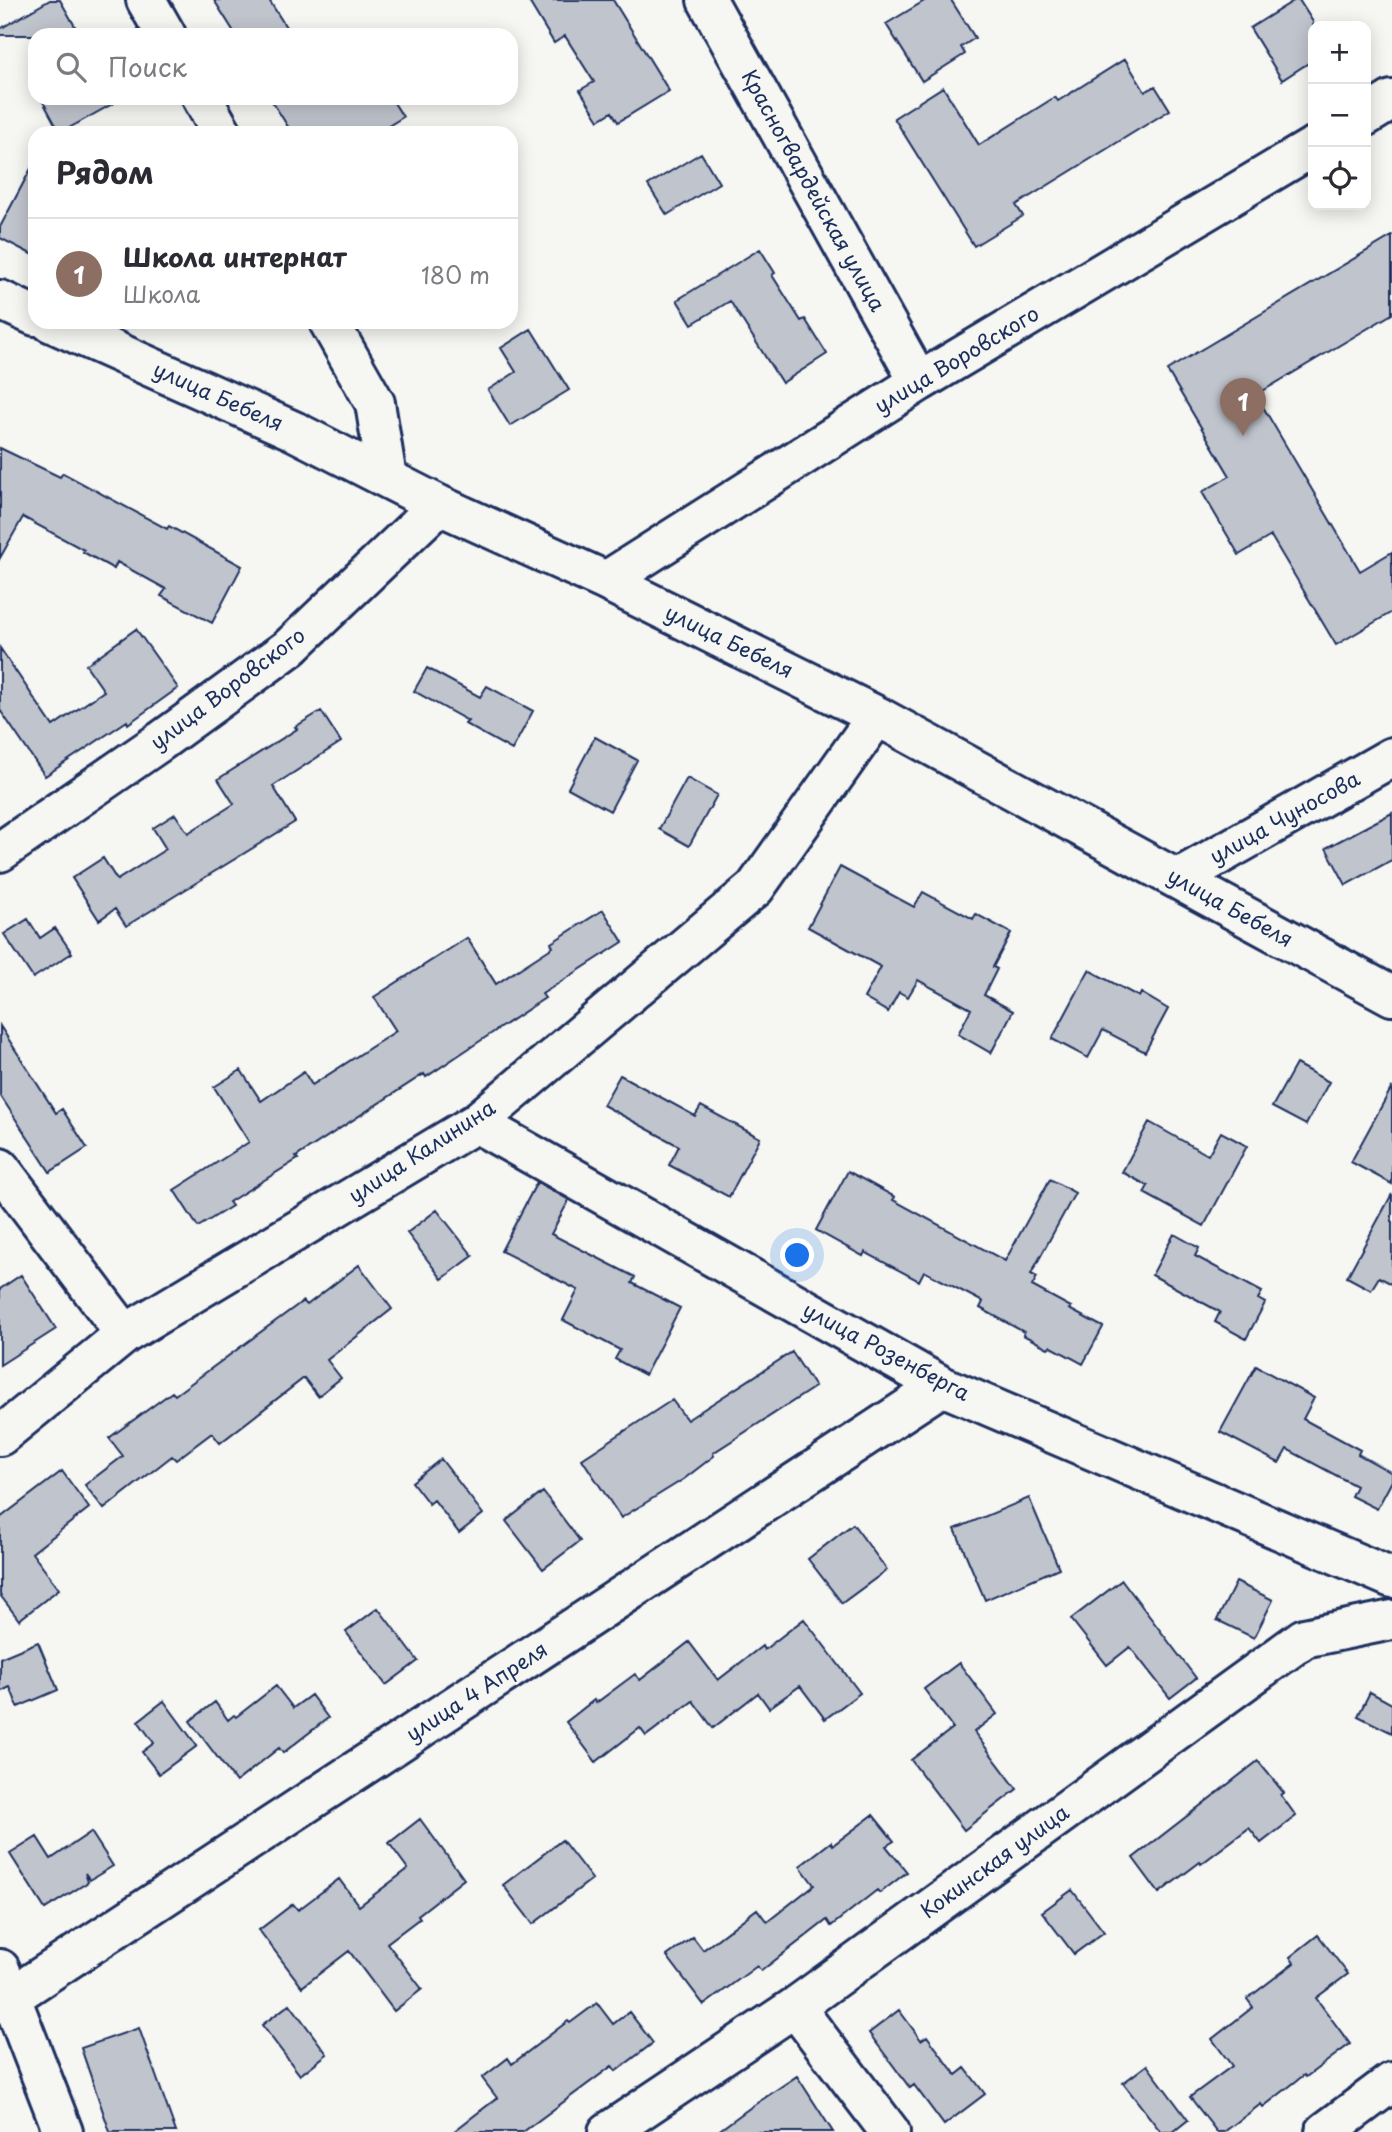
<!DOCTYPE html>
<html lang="ru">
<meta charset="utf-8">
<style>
:root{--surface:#fff;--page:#f7f7f7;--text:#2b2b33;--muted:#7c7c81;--line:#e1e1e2;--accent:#1b2f5e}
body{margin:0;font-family:"Playpen Sans",sans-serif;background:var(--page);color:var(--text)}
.controls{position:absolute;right:21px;top:21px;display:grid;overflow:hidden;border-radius:14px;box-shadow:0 4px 18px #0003}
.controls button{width:63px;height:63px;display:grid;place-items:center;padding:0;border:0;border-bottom:2px solid var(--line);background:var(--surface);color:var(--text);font:35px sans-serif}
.you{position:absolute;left:798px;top:1256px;width:24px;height:24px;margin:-18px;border:5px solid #fff;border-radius:50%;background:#1a73e8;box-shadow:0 0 0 10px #1a73e833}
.badge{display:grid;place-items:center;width:46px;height:46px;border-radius:50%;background:var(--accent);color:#fff;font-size:23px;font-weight:700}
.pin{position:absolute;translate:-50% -58px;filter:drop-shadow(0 2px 4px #0008)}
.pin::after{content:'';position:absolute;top:37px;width:24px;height:21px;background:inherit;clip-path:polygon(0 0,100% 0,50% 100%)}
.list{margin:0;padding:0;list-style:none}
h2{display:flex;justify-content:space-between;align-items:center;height:91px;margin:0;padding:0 28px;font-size:30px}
h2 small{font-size:23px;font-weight:400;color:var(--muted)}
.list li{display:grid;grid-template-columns:46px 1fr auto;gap:21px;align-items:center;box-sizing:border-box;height:112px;padding:0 28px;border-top:2px solid var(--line)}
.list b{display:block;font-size:26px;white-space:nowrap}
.list p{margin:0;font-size:23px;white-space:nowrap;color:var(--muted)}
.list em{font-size:23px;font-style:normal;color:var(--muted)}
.icon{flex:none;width:38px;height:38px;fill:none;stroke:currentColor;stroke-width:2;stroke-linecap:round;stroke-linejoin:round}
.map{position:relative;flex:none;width:1392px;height:2132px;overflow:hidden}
.search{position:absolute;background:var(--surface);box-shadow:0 4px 18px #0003;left:28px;top:28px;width:490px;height:77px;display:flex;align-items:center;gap:18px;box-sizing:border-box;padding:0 24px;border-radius:21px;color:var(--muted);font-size:26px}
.panel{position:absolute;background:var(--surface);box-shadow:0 4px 18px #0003;left:28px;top:126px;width:490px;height:203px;border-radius:21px}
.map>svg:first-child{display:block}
.building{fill:#c0c4cd;stroke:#1b2f5e;stroke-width:2}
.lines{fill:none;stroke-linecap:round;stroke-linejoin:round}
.minor-casing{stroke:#1b2f5e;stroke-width:44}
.minor{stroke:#f6f6f2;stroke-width:38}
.labels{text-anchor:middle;stroke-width:5;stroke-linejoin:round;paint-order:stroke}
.street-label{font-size:21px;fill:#1b2f5e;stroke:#f6f6f2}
</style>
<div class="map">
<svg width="1392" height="2132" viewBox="0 0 1392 2132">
<rect width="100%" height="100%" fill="#f6f6f2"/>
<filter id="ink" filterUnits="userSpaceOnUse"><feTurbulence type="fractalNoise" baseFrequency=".0143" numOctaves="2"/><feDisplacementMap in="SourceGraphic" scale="14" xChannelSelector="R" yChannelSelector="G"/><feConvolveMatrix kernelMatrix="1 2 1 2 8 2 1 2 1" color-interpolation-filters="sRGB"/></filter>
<g filter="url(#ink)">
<path class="building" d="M 50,0 L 60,0 L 80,35 L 0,35 L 0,29 Z
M 214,0 L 269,0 L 291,35 L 236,35 Z
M 528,0 L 613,0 L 669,91 L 618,122 L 612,112 L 599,120 L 580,90 L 594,82 L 565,36 L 554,43 Z
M 926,0 L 951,0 L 975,38 L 961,47 L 965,54 L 922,81 L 886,24 Z
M 1295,0 L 1299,0 L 1313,22 L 1313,60 L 1282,80 L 1250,28 Z
M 1125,59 L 1145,92 L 1155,86 L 1170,110 L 1016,205 L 1023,216 L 974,246 L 894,118 L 943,87 L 979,145 L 1055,97 L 1058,101 Z
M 41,98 L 123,98 L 60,133 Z
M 270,98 L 391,98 L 403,117 L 377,133 L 292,133 Z
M 701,153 L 719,183 L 667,215 L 648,185 Z
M 35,161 L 35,256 L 0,238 L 0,227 Z
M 1392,236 L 1392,314 L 1256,395 L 1360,571 L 1392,552 L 1392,612 L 1336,645 L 1271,536 L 1239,555 L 1202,492 L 1230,476 L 1167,370 Z
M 760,249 L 775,273 L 772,275 L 801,321 L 805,319 L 827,354 L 782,383 L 730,301 L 692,324 L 677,300 Z
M 531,329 L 569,390 L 510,426 L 488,390 L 516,372 L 501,348 Z
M 0,448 L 60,477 L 63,473 L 167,529 L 169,526 L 242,566 L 212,623 L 161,596 L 166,589 L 117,562 L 114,569 L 83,552 L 84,550 L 23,517 L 0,558 Z
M 136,629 L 178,688 L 128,724 L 127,721 L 45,776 L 0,710 L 0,648 L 53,726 L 104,691 L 86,665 Z
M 427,668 L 480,697 L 487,686 L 533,711 L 512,750 L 465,724 L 468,721 L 414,691 Z
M 321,711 L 341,742 L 273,786 L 295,822 L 126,926 L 115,909 L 99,920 L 72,878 L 103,858 L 117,880 L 166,849 L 153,828 L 175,814 L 188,833 L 234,804 L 218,779 L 297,729 L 295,727 Z
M 595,737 L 637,760 L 610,811 L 568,788 Z
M 687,778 L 717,795 L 689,846 L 659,829 Z
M 1392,813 L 1392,860 L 1346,885 L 1326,848 Z
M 840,867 L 914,907 L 923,892 L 973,919 L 976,914 L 1011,933 L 993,967 L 997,969 L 984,995 L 1013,1011 L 991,1053 L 958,1034 L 971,1009 L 918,980 L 908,997 L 899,992 L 888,1012 L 864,998 L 881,967 L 808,927 Z
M 603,910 L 623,942 L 542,994 L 545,998 L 462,1053 L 426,1077 L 424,1074 L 296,1157 L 298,1159 L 229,1202 L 232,1206 L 198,1227 L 174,1190 L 249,1142 L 214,1087 L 241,1070 L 261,1101 L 304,1072 L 312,1085 L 396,1031 L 374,997 L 467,938 L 496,984 L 553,947 L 551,943 Z
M 28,919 L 40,938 L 55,928 L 72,953 L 33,978 L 4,934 Z
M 1089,970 L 1139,997 L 1141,993 L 1168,1009 L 1145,1052 L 1103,1030 L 1088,1058 L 1052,1039 Z
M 0,1026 L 56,1113 L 62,1109 L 87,1148 L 50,1172 L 0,1095 Z
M 1296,1064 L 1329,1082 L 1306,1125 L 1272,1107 Z
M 620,1075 L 695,1116 L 701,1106 L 760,1138 L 729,1197 L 669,1165 L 679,1146 L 603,1105 Z
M 1392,1087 L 1392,1184 L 1351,1162 Z
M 1149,1122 L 1208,1155 L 1221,1132 L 1247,1146 L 1204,1226 L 1144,1193 L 1148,1186 L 1122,1172 Z
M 848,1171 L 895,1197 L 893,1200 L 1005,1261 L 1050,1179 L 1075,1193 L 1031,1274 L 1037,1277 L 1032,1286 L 1071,1307 L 1069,1309 L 1103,1327 L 1083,1364 L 1050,1346 L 1048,1348 L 1023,1335 L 1024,1332 L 980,1308 L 983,1302 L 924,1271 L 919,1281 L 865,1252 L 863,1256 L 816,1230 Z
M 537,1182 L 569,1200 L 551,1234 L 635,1277 L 632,1283 L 680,1308 L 645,1375 L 615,1359 L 620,1350 L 563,1320 L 578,1290 L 501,1251 Z
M 1392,1194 L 1392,1284 L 1379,1277 L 1371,1290 L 1347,1277 Z
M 437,1210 L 473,1256 L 442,1279 L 407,1233 Z
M 1174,1234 L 1199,1248 L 1195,1256 L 1262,1292 L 1258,1299 L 1265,1303 L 1246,1339 L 1215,1322 L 1220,1312 L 1152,1275 Z
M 359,1265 L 392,1309 L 327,1360 L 341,1378 L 318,1396 L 304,1378 L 220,1443 L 212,1433 L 176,1460 L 172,1456 L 104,1509 L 85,1485 L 123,1456 L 109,1438 L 172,1392 L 175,1395 L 303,1301 L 307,1305 Z
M 21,1275 L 56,1329 L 0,1365 L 0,1289 Z
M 792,1352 L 815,1387 L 713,1453 L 714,1456 L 684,1479 L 621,1518 L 582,1459 L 672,1400 L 687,1420 Z
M 1256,1366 L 1314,1398 L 1303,1419 L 1360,1450 L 1358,1454 L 1392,1473 L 1392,1481 L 1377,1509 L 1351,1496 L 1356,1486 L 1287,1449 L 1279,1463 L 1220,1432 Z
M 441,1459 L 483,1514 L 459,1533 L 434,1500 L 429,1504 L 412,1482 Z
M 62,1471 L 89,1508 L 32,1553 L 59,1589 L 19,1620 L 0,1595 L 0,1518 Z
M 543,1492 L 580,1541 L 543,1569 L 506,1521 Z
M 1029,1498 L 1059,1568 L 985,1600 L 955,1529 Z
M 853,1524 L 887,1570 L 842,1603 L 808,1559 Z
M 1122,1580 L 1196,1678 L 1170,1698 L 1130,1647 L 1107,1665 L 1071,1619 Z
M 1236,1582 L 1273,1600 L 1254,1638 L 1217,1620 Z
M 378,1608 L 418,1661 L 386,1685 L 346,1632 Z
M 804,1619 L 860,1693 L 825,1719 L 800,1686 L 769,1708 L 758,1693 L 713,1728 L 693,1701 L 646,1736 L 640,1728 L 596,1762 L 566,1722 L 594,1700 L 596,1703 L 635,1674 L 640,1680 L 689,1642 L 718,1680 L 762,1646 L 764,1650 Z
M 38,1642 L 58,1690 L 18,1707 L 10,1687 L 0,1692 L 0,1658 Z
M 959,1663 L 997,1714 L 974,1732 L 1017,1789 L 964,1830 L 911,1760 L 953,1728 L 924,1689 Z
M 276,1686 L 293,1708 L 311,1695 L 328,1718 L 283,1753 L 279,1748 L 236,1782 L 190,1721 L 215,1702 L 228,1720 L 234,1715 L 236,1717 Z
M 1370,1692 L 1392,1704 L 1392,1733 L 1358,1716 Z
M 164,1701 L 197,1746 L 159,1774 L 142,1752 L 154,1743 L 138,1721 Z
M 1258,1761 L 1284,1793 L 1281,1795 L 1296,1816 L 1261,1843 L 1249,1828 L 1201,1864 L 1200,1862 L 1159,1893 L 1133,1858 Z
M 873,1815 L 894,1841 L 886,1846 L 907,1872 L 880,1893 L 877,1890 L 831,1926 L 827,1920 L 761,1971 L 757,1966 L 704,2005 L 667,1956 L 693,1937 L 703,1950 L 757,1909 L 767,1922 L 814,1885 L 800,1866 L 831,1842 L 833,1845 Z
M 420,1819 L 464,1879 L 418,1915 L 420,1918 L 387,1943 L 422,1989 L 394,2011 L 349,1951 L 302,1987 L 259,1930 L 293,1904 L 298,1910 L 339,1879 L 359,1906 L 408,1869 L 389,1843 Z
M 91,1832 L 113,1866 L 90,1880 L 85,1873 L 88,1882 L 45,1909 L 10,1854 L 37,1837 L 51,1859 Z
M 562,1840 L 592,1879 L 533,1924 L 503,1885 Z
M 1072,1890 L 1104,1932 L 1074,1954 L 1042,1912 Z
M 1318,1935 L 1348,1974 L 1316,1998 L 1350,2044 L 1306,2077 L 1304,2075 L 1263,2107 L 1261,2104 L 1224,2132 L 1217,2132 L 1190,2097 L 1232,2066 L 1212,2039 L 1253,2007 L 1247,1999 L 1294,1963 L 1290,1957 Z
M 597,2003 L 613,2024 L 629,2012 L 653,2043 L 616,2071 L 612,2066 L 523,2132 L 453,2132 L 497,2098 L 482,2078 L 508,2058 L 512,2064 L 568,2021 L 570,2023 Z
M 290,2004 L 327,2054 L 300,2075 L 262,2025 Z
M 899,2010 L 921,2040 L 927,2036 L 956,2075 L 965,2068 L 985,2094 L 944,2125 L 914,2085 L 910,2088 L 869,2033 Z
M 139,2028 L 176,2132 L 110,2132 L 81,2048 Z
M 1147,2065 L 1188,2120 L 1173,2132 L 1161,2132 L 1123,2083 Z
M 797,2076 L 833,2132 L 717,2132 L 751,2107 Z"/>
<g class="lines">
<defs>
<path id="minor" d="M 146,0 L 166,35
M 707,0 L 919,382
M 202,98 L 222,133
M 1366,116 L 1392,100
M 0,300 L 35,316
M 50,322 L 294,431 L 439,505 L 606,581 L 877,716 L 1392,996
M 329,322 L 375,403 L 387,478
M 606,581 L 919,382 L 1313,147
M 0,852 L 161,741 L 289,648 L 439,505
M 1177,879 L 1392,757
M 476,1123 L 942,1386 L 1392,1578
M 0,1168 L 125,1334
M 0,1436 L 125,1334 L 476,1123 L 755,888 L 877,716
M 0,1969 L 63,2132
M 11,1997 L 942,1386
M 795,2007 L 890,2132
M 608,2132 L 795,2007 L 1304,1638 L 1392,1620
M 1325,2132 L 1392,2082"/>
</defs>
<use href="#minor" class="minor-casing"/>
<use href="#minor" class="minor"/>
</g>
</g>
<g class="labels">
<g class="street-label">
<text transform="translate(813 191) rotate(61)" y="7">Красногвардейская улица</text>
<text transform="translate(957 360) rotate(-31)" y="7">улица Воровского</text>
<text transform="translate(218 397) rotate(24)" y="7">улица Бебеля</text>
<text transform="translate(729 642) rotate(26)" y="7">улица Бебеля</text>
<text transform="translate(228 689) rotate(-37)" y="7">улица Воровского</text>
<text transform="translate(1285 818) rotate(-29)" y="7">улица Чуносова</text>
<text transform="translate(1230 908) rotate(29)" y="7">улица Бебеля</text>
<text transform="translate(422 1152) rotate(-33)" y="7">улица Калинина</text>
<text transform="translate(886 1352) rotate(28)" y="7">улица Розенберга</text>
<text transform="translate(477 1692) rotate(-33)" y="7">улица 4 Апреля</text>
<text transform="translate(995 1862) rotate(-36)" y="7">Кокинская улица</text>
</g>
</g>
</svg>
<div class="controls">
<button>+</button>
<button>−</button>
<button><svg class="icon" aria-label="locate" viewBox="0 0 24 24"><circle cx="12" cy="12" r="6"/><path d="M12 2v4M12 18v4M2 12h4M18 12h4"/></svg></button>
</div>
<div class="you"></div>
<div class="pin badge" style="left:1243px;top:436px;background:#8d6e63">1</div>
<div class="search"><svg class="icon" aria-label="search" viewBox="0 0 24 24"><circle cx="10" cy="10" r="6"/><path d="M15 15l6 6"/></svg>Поиск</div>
<section class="panel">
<h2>Рядом<small></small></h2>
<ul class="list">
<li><span class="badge" style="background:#8d6e63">1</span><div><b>Школа интернат</b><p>Школа</p></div><em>180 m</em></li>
</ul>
</section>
</div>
